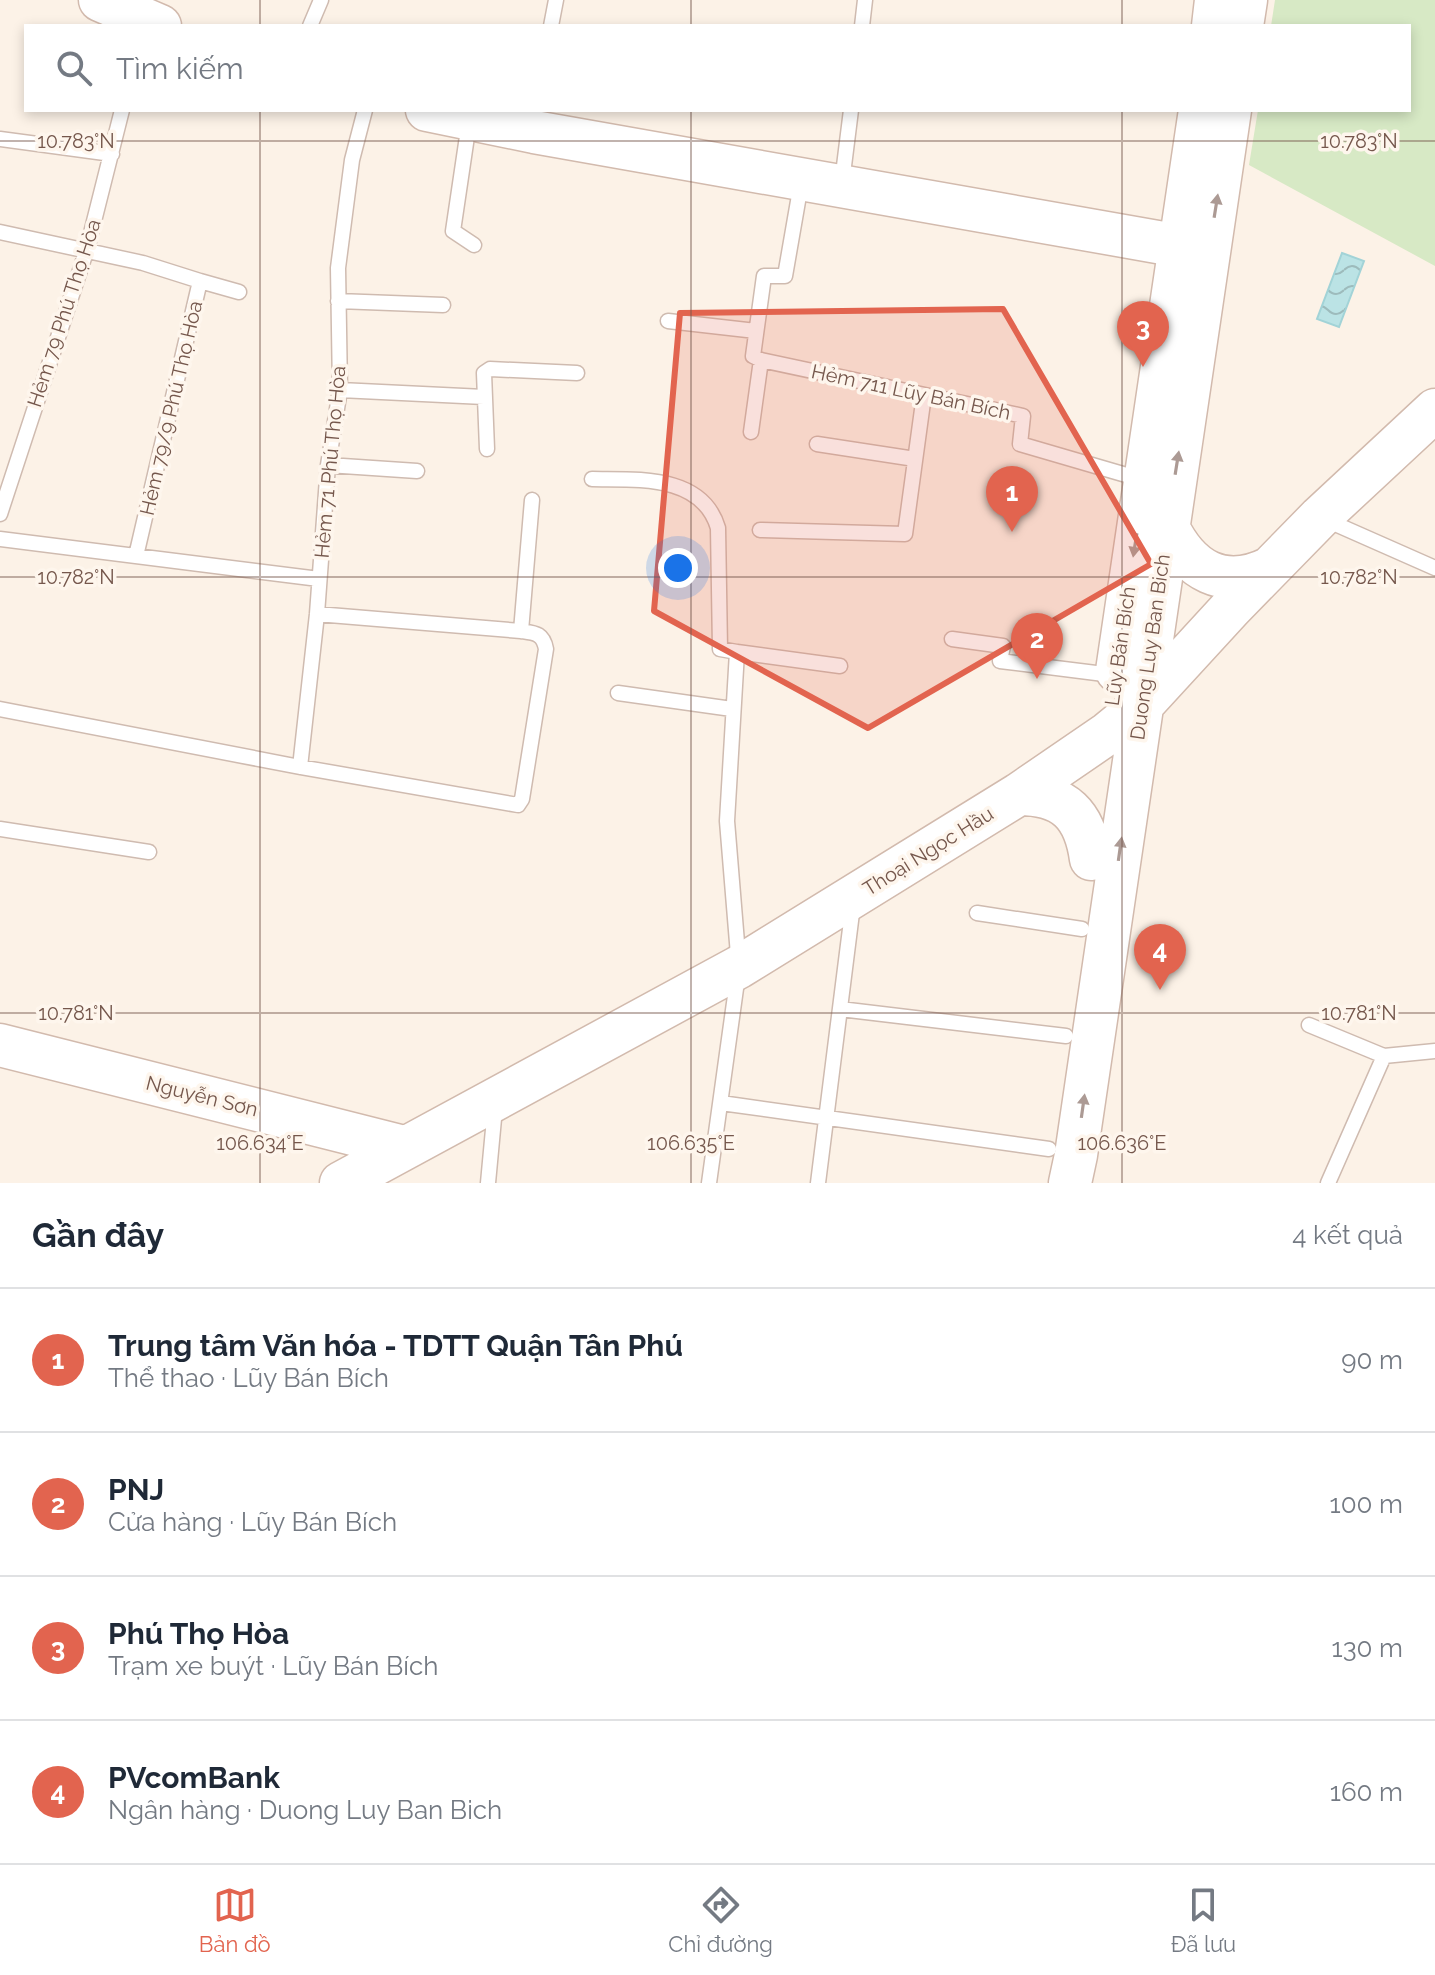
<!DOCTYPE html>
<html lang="vi">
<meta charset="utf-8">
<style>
:root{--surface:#fff;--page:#f6f6f7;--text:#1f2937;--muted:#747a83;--line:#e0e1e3;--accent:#e2644f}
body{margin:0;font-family:Raleway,sans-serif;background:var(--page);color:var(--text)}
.you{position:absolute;left:678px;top:568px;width:28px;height:28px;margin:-20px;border:6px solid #fff;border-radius:50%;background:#1a73e8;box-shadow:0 0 0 12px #1a73e833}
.badge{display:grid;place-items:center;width:52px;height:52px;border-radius:50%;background:var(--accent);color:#fff;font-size:26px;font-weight:700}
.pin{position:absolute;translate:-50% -66px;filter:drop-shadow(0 2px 4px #0008)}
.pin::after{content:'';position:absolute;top:42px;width:28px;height:24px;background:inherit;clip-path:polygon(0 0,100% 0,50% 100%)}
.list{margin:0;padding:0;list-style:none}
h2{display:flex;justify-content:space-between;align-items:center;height:104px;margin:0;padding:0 32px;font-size:34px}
h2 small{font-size:26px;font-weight:400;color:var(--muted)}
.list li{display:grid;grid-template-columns:52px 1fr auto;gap:24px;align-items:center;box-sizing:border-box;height:144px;padding:0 32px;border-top:2px solid var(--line)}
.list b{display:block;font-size:30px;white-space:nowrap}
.list p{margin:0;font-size:26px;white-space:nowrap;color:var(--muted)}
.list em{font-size:26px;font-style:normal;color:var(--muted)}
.icon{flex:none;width:44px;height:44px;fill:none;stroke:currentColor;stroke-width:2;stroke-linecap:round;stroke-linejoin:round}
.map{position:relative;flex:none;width:1435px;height:1183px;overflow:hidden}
.search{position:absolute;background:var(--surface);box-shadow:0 4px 12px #0003;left:24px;right:24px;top:24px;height:88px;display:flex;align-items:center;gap:20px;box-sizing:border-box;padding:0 28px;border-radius:0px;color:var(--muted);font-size:30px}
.sheet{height:680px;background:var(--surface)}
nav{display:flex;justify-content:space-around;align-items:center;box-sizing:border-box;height:112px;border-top:2px solid var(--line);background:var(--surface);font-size:22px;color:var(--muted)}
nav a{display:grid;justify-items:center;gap:4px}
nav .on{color:var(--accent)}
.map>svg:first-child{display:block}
.park{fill:#d7e9c5}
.water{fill:url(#water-waves);stroke:#a2d3d7;stroke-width:2}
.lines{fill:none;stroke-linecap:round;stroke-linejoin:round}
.lane-casing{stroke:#cfbbb0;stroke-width:17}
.secondary-casing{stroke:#d2baad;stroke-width:45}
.lane{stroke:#fff;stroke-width:14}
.secondary{stroke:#fff;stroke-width:42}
.oneway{fill:#ac9a94}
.marked{fill:#e2644f;fill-opacity:0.2;stroke:#e2644f;stroke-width:6;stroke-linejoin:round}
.ticks{fill:none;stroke:#75574c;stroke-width:2;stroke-opacity:0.45}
.labels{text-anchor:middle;stroke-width:7;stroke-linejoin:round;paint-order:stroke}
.street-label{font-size:20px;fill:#75574c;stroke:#fef6ed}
.ticks-label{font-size:20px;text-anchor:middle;fill:#75574c;stroke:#fef6ed;stroke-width:7;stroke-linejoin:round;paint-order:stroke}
</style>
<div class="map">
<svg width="1435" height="1183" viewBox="0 0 1435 1183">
<defs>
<pattern id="water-waves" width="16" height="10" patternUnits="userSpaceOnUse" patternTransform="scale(2)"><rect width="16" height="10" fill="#bbe3e5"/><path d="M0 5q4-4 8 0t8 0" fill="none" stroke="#9dbbbc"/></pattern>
</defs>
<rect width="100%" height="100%" fill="#fcf2e7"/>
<path class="park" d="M 1275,0 L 1435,0 L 1435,266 L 1249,165 L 1258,110 L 1409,110 L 1409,26 L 1271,26 Z"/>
<path class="water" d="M 1342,253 L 1364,261 L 1339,327 L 1317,319 Z"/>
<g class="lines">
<defs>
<path id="lane" d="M 310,26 L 321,0
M 551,26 L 556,0
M 862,26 L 865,0
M 469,123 L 453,231 L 474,245
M 0,139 L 112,154
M 842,182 L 851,110
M 0,232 L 143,263 L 200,281 L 136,556
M 200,281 L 239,292
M 338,301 L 443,305
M 668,321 L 756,331
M 761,360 L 753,356 L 764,276 L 785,276 L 801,184
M 340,390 L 484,397
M 751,432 L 761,360 L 1023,416 L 1020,444 L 1140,479
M 817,444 L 915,459
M 487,449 L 484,373 L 490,369 L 577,373
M 328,465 L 417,471
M 592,479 C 637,480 702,474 718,528 L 720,649 L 737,652
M 0,514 L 87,249 L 122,110
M 1324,519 L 1435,568
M 760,530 L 905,534 L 924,395
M 0,539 L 319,579
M 521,631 L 532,500
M 952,639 L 1003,646 L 1000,661 L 1112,675
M 618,693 L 732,709
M 0,709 L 300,767 L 518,805 L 522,799 L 546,649 C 543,633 535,633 521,631 L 317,614
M 300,767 L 317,614 L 328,465 L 340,390 L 338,268 L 352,160 L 365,110
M 0,829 L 149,852
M 977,913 L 1082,929
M 840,1009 L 1066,1036
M 1309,1025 L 1384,1056 L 1328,1183
M 1384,1056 L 1435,1051
M 721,1103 L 1049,1149
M 488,1183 L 495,1108
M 709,1183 L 739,967 L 727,821 L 737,652 L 840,666
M 818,1183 L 853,905"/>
<path id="secondary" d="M 100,0 L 160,26
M 1213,26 L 1216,0
M 1242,26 L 1246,0
M 427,110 L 534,132 L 1180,246
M 1168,527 C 1189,570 1223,591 1270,568
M 1117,671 L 1200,110
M 1019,794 C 1065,794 1085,815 1091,859
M 0,1045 L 404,1147
M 341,1183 L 739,967 L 1019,794 L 1108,733 L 1141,706 L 1231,608 L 1320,517 L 1435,410
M 1070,1183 L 1076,1155 L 1230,110"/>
</defs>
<use href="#lane" class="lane-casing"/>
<use href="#secondary" class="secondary-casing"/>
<use href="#lane" class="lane"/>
<use href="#secondary" class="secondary"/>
</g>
<defs><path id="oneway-solid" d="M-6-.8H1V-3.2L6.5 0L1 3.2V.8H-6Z" transform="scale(2)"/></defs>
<g class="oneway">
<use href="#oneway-solid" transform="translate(1216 206) rotate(-81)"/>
<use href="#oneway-solid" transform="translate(1177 463) rotate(-81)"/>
<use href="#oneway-solid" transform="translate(1135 545) rotate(99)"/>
<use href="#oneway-solid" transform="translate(1120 849) rotate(-82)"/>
<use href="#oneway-solid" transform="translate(1083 1106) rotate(-82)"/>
</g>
<path class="marked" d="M 1003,309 L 1151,564 L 868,728 L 654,611 L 680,313 Z"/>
<path class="ticks" d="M 260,0 L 260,26M 691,0 L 691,26M 1122,0 L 1122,26M 260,110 L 260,1183M 691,110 L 691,1183M 1122,110 L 1122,1183M 0,141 L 1435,141M 0,577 L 1435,577M 0,1013 L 1435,1013"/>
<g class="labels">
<g class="street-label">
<text transform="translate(64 313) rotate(-72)" y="7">Hẻm 79 Phú Thọ Hòa</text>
<text transform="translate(911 392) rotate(12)" y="7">Hẻm 711 Lũy Bán Bích</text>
<text transform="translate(171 408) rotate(-77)" y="7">Hẻm 79/9 Phú Thọ Hòa</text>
<text transform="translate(330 462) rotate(-85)" y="7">Hẻm 71 Phú Thọ Hòa</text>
<text transform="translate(1120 646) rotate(-82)" y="7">Lũy Bán Bích</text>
<text transform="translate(1150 647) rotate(-82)" y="7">Duong Luy Ban Bich</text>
<text transform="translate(928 851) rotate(-32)" y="7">Thoại Ngọc Hầu</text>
<text transform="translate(202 1096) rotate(14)" y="7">Nguyễn Sơn</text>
</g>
</g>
<g class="ticks-label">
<text x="76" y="148">10.783°N</text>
<text x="1359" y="148">10.783°N</text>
<text x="76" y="584">10.782°N</text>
<text x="1359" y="584">10.782°N</text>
<text x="76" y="1020">10.781°N</text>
<text x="1359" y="1020">10.781°N</text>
<text x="260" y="1150">106.634°E</text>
<text x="691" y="1150">106.635°E</text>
<text x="1122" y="1150">106.636°E</text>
</g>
</svg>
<div class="you"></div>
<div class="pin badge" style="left:1012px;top:532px">1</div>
<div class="pin badge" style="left:1037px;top:679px">2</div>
<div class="pin badge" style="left:1143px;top:367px">3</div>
<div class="pin badge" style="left:1160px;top:990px">4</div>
<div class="search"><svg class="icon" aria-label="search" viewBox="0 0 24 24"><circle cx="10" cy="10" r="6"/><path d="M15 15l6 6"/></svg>Tìm kiếm</div>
</div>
<section class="sheet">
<h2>Gần đây<small>4 kết quả</small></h2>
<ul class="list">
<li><span class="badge">1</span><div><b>Trung tâm Văn hóa - TDTT Quận Tân Phú</b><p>Thể thao · Lũy Bán Bích</p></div><em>90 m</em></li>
<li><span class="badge">2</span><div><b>PNJ</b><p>Cửa hàng · Lũy Bán Bích</p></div><em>100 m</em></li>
<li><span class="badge">3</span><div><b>Phú Thọ Hòa</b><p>Trạm xe buýt · Lũy Bán Bích</p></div><em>130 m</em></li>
<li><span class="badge">4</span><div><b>PVcomBank</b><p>Ngân hàng · Duong Luy Ban Bich</p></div><em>160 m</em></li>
</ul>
</section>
<nav>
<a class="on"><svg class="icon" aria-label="map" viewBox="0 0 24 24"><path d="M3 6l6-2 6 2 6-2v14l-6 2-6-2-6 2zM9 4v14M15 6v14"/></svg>Bản đồ</a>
<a><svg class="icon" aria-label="directions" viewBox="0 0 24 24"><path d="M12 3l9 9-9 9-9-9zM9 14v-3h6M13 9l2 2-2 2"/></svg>Chỉ đường</a>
<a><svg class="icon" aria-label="saved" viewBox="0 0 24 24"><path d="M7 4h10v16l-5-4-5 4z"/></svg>Đã lưu</a>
</nav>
